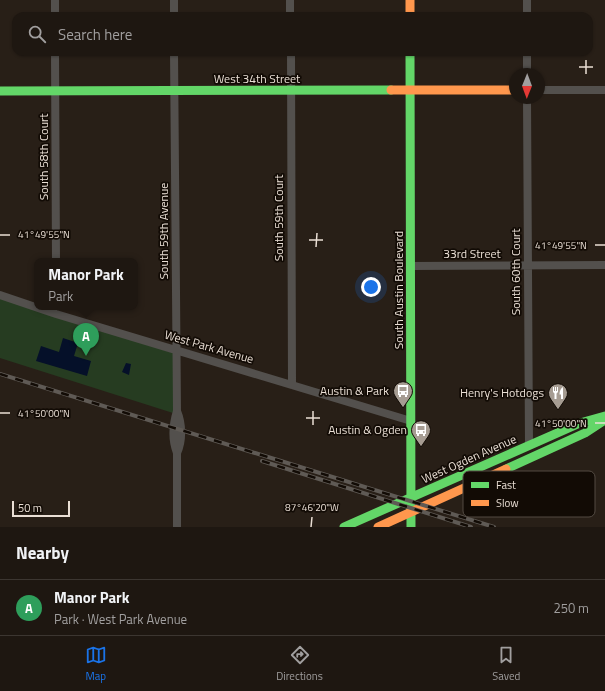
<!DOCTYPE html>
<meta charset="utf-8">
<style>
:root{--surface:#1e1711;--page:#2b241f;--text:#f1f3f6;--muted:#a19f9f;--line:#3c3631;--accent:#1a73e8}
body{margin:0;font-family:"Titillium Web",sans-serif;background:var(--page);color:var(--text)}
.compass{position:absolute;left:509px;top:68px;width:36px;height:36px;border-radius:50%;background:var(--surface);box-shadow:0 1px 3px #0004;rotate:181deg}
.scale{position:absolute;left:12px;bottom:10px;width:58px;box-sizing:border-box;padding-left:4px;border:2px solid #eadfd5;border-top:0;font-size:11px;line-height:14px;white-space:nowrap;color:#eadfd5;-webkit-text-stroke:3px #120b05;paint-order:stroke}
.you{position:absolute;left:371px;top:287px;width:14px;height:14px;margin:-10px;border:3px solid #fff;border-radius:50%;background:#1a73e8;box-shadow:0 0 0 6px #1a73e833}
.badge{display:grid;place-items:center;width:26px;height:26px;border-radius:50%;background:var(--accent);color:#fff;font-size:13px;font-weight:700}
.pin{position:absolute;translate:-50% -33px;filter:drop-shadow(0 1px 2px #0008)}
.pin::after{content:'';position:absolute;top:21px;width:14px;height:12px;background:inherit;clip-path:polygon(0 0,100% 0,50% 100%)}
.popup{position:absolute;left:34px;top:258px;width:104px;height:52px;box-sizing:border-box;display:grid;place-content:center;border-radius:8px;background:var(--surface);filter:drop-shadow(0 1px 3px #0005);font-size:13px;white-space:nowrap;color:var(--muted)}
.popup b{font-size:15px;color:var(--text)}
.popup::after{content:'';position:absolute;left:50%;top:100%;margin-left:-8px;border:8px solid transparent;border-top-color:var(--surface)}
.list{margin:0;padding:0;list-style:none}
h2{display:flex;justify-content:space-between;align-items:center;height:52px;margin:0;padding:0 16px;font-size:17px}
h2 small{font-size:13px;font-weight:400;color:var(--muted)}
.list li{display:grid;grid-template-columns:26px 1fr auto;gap:12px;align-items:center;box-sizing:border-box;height:56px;padding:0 16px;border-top:1px solid var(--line)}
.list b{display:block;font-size:15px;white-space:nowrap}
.list p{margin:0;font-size:13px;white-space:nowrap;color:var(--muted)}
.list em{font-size:13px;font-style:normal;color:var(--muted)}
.icon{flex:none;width:22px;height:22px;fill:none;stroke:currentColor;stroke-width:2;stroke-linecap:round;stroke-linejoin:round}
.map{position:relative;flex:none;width:605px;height:527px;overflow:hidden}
.search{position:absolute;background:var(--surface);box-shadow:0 1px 3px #0004;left:12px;right:12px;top:12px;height:44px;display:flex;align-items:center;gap:10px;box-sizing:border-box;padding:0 14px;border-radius:12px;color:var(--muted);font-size:15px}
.sheet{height:108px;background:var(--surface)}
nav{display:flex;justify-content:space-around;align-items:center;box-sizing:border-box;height:56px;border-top:1px solid var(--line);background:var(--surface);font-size:11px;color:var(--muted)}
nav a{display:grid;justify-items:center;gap:2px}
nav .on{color:var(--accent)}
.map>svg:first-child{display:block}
.green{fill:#263c21}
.water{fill:#051029}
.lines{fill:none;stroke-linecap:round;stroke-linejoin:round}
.street{stroke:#53504d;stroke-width:8}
.fast{stroke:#63d668;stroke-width:9}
.slow{stroke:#ff974d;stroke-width:9}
.rail-casing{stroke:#5f5a55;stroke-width:4}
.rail{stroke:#120b05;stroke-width:2.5;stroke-dasharray:8;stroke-linecap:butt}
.ticks{fill:none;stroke:#eadfd5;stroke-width:1.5}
.labels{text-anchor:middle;stroke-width:3.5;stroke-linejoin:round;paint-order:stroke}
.street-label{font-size:12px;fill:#eadfd5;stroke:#120b05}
.poi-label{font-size:12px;fill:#eadfd5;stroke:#120b05;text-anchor:end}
.key{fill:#120b05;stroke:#534b43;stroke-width:1}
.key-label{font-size:11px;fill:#eadfd5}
.ticks-label{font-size:10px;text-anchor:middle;fill:#eadfd5;stroke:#120b05;stroke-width:3.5;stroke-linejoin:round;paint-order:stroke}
</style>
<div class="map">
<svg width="605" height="527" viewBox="0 0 605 527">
<rect width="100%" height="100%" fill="#281f17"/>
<path class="green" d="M 0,298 L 173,353 L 173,413 L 0,358 Z"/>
<path class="water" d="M 63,338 L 78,343 L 74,356 L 91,361 L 87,376 L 36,361 L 41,346 L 59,352 Z
M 126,363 L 131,364 L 129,375 L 122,372 Z"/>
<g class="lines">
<path class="street" d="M 55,0 L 55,16
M 174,0 L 174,16
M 290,0 L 290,16
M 527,0 L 527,16
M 55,52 L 56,261
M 174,52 L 177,411 C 173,424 172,440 177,453 L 177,527
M 291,52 L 292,385
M 527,52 L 527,74
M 539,90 L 605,90
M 527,98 L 529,445
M 411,266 L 605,265
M 0,295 L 56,314 L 411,421
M 177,411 C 182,423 183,440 177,453"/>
<path class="fast" d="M 410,52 L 411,527
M 0,91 L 391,90
M 506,469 L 585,433 L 605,420
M 344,527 L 580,423 L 605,416"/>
<path class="slow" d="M 410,0 L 410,16
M 391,90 L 515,90
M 378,527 L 506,469"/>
<defs>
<path id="rail" d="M 0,374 L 494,527
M 262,461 L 471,527"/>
</defs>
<use href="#rail" class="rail-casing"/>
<use href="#rail" class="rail"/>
</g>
<path class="ticks" d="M 579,67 L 593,67M 586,74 L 586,60M 0,235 L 10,235M 309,240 L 323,240M 595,245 L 605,245M 316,247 L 317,233M 0,413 L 10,413M 306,418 L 320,418M 595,423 L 605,423M 313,425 L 313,411M 311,527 L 312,517"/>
<defs>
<symbol id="bus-pin" viewBox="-11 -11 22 30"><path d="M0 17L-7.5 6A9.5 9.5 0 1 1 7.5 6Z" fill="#a69c92" stroke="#120b05"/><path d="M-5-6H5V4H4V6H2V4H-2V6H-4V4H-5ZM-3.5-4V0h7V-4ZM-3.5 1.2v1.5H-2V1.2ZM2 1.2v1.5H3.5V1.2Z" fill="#fff"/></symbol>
<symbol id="restaurant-pin" viewBox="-11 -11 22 30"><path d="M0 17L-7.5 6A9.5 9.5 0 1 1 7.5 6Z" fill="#a69c92" stroke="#120b05"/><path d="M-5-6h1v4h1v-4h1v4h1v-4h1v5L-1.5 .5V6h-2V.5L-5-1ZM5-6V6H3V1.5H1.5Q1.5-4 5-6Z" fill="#fff"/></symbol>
</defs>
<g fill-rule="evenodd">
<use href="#bus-pin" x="392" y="380" width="22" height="30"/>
<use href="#restaurant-pin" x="547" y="382" width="22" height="30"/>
<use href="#bus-pin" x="410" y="419" width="22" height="30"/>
</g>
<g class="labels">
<g class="street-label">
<text x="257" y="83">West 34th Street</text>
<text transform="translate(44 157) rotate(-90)" y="4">South 58th Court</text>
<text transform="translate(279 218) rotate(-90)" y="4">South 59th Court</text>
<text transform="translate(164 231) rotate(-90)" y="4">South 59th Avenue</text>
<text x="472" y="258">33rd Street</text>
<text transform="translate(516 272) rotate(-90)" y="4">South 60th Court</text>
<text transform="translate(399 290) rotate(-90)" y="4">South Austin Boulevard</text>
<text transform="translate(209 347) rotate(16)" y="4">West Park Avenue</text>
<text transform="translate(469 459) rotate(-24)" y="4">West Ogden Avenue</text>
</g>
<g class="poi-label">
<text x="389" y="395">Austin &amp; Park</text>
<text x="544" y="397">Henry's Hotdogs</text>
<text x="407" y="434">Austin &amp; Ogden</text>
</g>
</g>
<rect x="463" y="471" width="132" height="46" rx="6" class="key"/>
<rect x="471" y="482" width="18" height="6" fill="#63d668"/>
<rect x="471" y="500" width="18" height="6" fill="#ff974d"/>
<g class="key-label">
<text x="496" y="489">Fast</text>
<text x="496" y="507">Slow</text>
</g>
<g class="ticks-label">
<text x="44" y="238">41°49'55"N</text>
<text x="561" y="249">41°49'55"N</text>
<text x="44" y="417">41°50'00"N</text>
<text x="561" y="427">41°50'00"N</text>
<text x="312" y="511">87°46'20"W</text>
</g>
</svg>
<svg class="compass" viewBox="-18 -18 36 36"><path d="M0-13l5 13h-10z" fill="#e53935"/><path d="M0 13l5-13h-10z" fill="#a19f9f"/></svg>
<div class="scale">50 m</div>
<div class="you"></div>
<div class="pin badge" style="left:86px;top:356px;background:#2e9e5b">A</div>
<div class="popup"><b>Manor Park</b>Park</div>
<div class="search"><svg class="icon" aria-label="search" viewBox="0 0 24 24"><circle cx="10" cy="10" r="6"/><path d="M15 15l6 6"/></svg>Search here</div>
</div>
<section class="sheet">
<h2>Nearby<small></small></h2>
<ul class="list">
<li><span class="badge" style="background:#2e9e5b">A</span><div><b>Manor Park</b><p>Park · West Park Avenue</p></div><em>250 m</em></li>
</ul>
</section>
<nav>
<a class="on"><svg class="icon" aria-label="map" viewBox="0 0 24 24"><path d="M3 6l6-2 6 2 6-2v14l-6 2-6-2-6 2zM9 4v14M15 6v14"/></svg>Map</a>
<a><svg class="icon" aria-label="directions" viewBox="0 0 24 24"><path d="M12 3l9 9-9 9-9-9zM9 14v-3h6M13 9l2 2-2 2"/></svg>Directions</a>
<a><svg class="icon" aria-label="saved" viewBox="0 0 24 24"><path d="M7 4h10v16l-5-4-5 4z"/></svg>Saved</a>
</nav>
